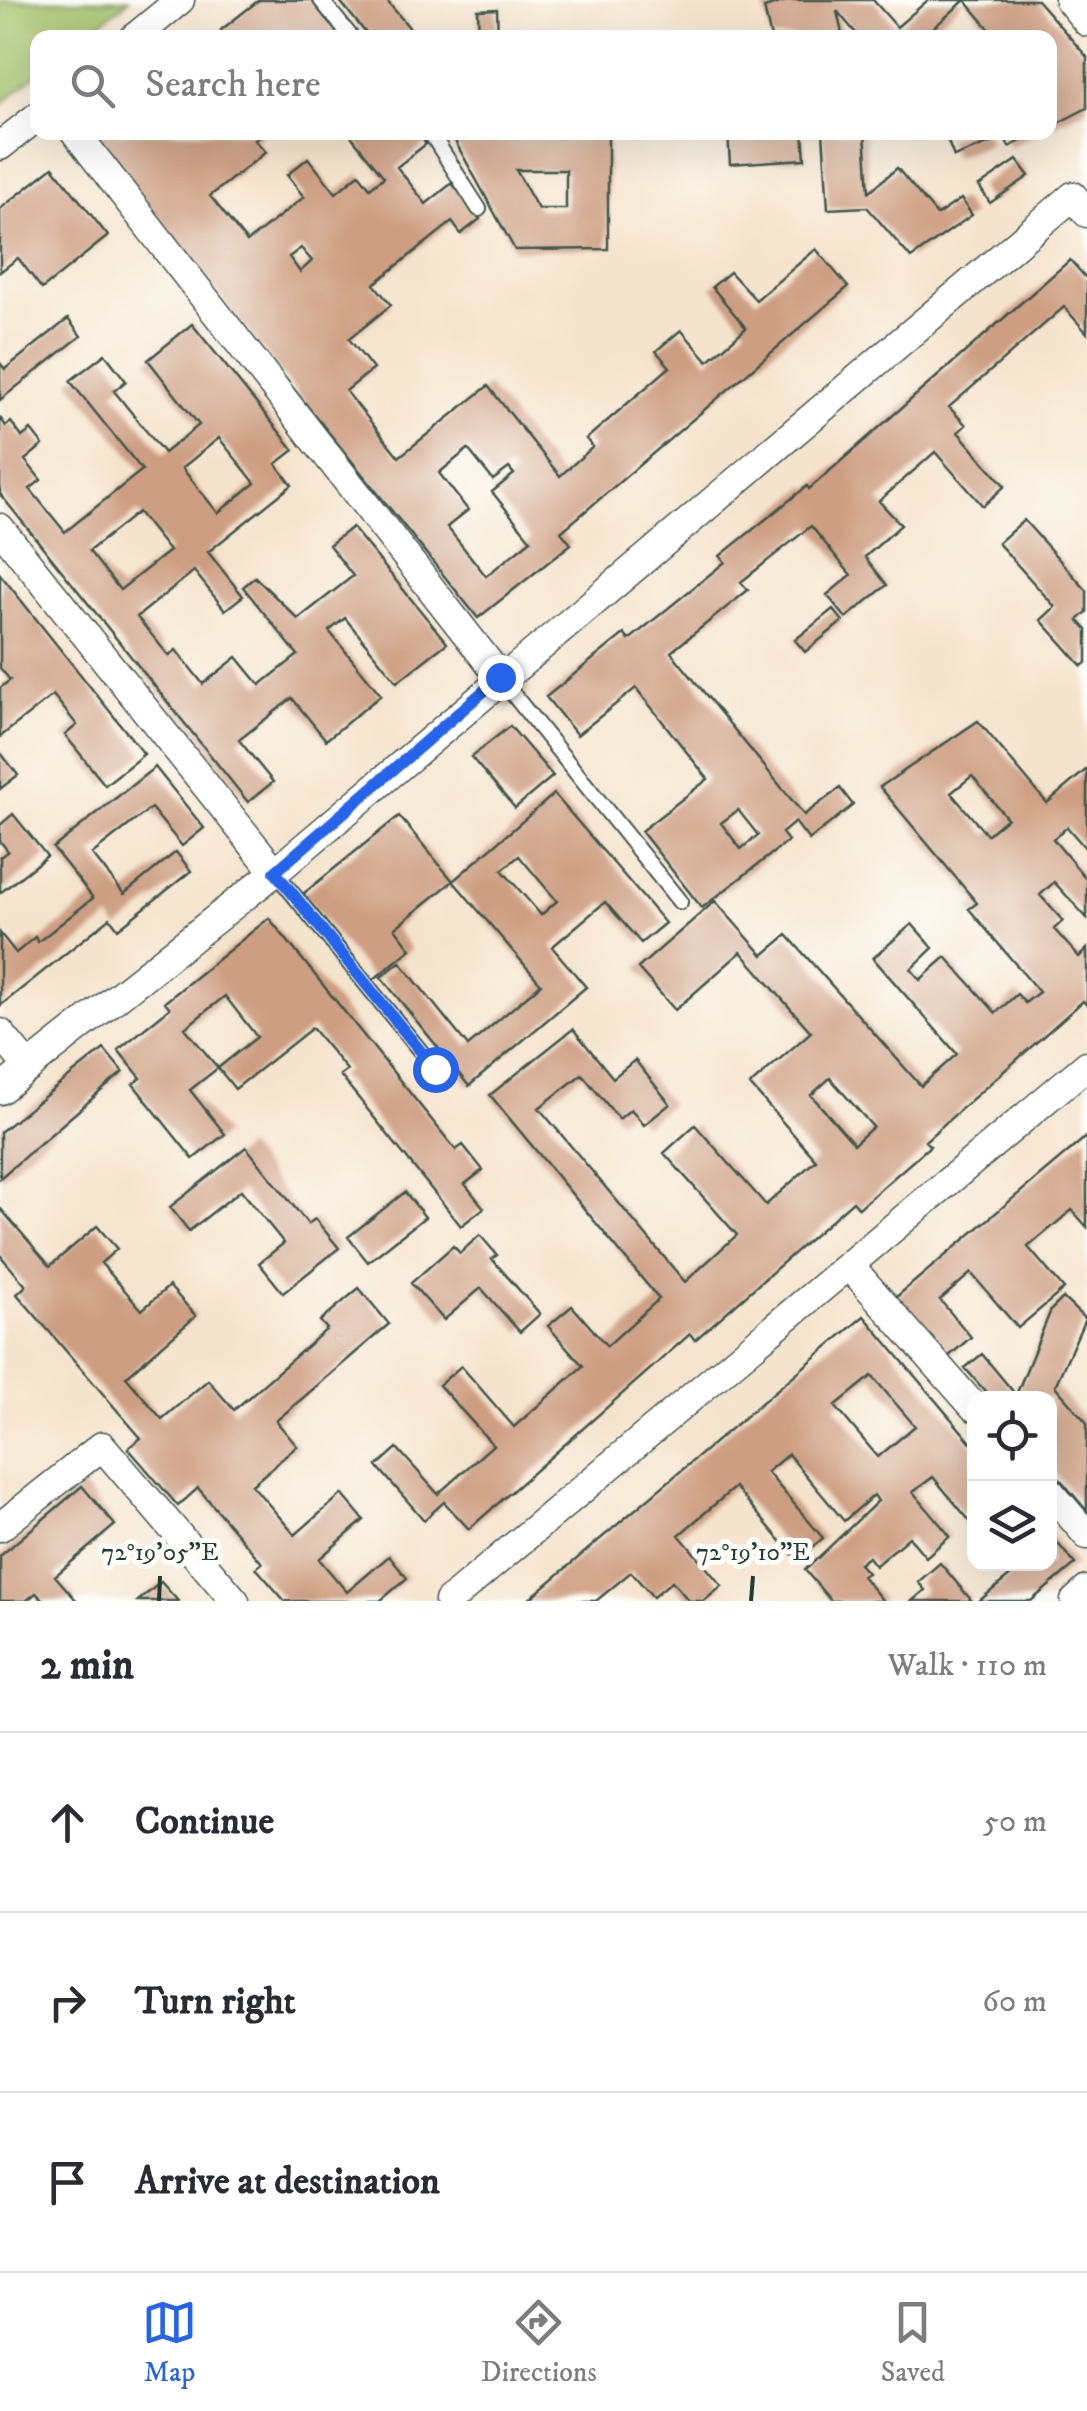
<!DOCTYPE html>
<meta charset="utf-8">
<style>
:root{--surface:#fff;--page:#f7f7f7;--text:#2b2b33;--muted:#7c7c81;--line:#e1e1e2;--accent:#2563eb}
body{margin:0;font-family:"IM FELL DW Pica",serif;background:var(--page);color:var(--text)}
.controls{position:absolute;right:30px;bottom:30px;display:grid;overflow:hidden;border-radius:20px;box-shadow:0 10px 40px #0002}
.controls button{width:90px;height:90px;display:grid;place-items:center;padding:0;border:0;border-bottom:2px solid var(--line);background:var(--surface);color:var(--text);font:50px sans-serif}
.stop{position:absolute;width:30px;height:30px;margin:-22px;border:8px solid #2563eb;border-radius:50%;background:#fff}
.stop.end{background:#2563eb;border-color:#fff;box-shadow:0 2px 10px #0008}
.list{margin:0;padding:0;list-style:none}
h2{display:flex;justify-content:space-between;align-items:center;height:130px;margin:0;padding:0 40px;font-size:42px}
h2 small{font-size:32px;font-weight:400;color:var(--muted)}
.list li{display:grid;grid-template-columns:65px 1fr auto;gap:30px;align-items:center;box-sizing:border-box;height:180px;padding:0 40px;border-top:2px solid var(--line)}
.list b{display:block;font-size:38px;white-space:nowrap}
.list em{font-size:32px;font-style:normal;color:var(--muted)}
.icon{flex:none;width:55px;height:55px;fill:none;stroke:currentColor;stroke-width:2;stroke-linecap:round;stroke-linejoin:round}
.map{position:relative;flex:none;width:1087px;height:1601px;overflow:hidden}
.search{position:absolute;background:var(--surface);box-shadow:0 10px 40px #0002;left:30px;right:30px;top:30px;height:110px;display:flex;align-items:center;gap:25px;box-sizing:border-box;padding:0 35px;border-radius:20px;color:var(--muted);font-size:38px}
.sheet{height:670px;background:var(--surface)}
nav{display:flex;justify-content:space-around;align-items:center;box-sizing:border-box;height:140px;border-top:2px solid var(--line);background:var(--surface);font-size:28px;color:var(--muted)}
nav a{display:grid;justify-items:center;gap:5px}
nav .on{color:var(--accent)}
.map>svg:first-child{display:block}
.green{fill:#a1c068;stroke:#607e4e;stroke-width:2.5}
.building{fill:#cd9e81;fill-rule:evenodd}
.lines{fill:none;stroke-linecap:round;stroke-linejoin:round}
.lane-casing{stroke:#3f564b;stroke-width:18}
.street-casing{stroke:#3f564b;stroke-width:31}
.lane{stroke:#fff;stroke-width:14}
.street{stroke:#fff;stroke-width:28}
.route{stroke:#2563eb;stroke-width:12}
.ticks{fill:none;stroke:#1f3d34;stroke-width:4}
.ticks-label{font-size:25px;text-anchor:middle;fill:#1f3d34;stroke:#fdfcf7;stroke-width:10;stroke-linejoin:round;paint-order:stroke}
</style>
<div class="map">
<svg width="1087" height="1601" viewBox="0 0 1087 1601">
<rect width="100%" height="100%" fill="#fdfcf7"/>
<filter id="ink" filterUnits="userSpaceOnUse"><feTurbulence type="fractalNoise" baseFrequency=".01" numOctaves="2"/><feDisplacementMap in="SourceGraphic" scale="20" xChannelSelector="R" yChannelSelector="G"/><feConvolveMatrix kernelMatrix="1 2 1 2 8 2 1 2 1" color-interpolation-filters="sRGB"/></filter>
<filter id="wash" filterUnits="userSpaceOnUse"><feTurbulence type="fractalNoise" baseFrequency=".0048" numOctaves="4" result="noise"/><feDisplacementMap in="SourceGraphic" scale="40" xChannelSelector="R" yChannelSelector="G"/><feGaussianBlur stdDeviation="2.25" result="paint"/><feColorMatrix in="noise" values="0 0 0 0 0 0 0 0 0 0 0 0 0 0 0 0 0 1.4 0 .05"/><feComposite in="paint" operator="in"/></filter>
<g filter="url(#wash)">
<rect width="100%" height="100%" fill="#f5e4cd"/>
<path class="green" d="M 0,0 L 129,0 L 83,37 L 38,38 L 37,74 L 0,105 Z"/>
<g id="blocks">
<path class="building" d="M 259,0 L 311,0 L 341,38 L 227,38 L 221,30 Z
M 339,0 L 386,0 L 418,38 L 370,38 Z
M 789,0 L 873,0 L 897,27 L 928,0 L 965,0 L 922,38 L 860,38 L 837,11 L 843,38 L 771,38 L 764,8 Z
M 965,0 L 1037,0 L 1087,57 L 1087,108 L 1050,127 L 1050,38 L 997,38 Z
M 497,9 L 498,38 L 479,38 L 478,10 Z
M 96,132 L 264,132 L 255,140 L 266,152 L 210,196 L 247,242 L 304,197 L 287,175 L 308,158 L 336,193 L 359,174 L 370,188 L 384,177 L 348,132 L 417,132 L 426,144 L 397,167 L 426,204 L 452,183 L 480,219 L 461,234 L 452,222 L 374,284 L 391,305 L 349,339 L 373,369 L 346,391 L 399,457 L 488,386 L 560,476 L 593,447 L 586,439 L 670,367 L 656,351 L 681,330 L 708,361 L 746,328 L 712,287 L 730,272 L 756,300 L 816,249 L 848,287 L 561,532 L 571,544 L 478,618 L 91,137 ZM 301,248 L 312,261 L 300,272 L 289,257 ZM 468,449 L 493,480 L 509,468 L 514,474 L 492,492 L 531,540 L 486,576 L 447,527 L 468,510 L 439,473 Z
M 450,132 L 608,132 L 608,249 L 515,250 ZM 516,170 L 566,170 L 566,209 L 538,209 Z
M 728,132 L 803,132 L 805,159 L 730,164 Z
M 823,132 L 865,132 L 869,192 L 897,168 L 937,215 L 961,199 L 972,215 L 911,258 L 867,207 L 828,209 Z
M 965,132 L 986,132 L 990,143 L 954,157 L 947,139 Z
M 1002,132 L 1038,132 L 1009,147 Z
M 1017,160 L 1029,176 L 990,203 L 979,186 Z
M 53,167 L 108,236 L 42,289 L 18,258 L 0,272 L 0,209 Z
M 1070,260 L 1087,279 L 1087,333 L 1064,307 L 949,407 L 966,425 L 958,432 L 1005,486 L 983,506 L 935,452 L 879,501 L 901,525 L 865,557 L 887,585 L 846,618 L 827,595 L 851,575 L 811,526 L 741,582 L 748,590 L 671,652 L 804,815 L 840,788 L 853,805 L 809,840 L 795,822 L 782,833 L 788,841 L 702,908 L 641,831 L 708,779 L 636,688 L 577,735 L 546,697 L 624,634 L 629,640 L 725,562 L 720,556 L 807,486 L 809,489 ZM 738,810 L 758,835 L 741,849 L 721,823 Z
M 68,319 L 81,336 L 0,400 L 0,363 L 5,369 Z
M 192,324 L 294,450 L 276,464 L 292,485 L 208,552 L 243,596 L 225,610 L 194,571 L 137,617 L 169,656 L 176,650 L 203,684 L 237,657 L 260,685 L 298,655 L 243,587 L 255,577 L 298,619 L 353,576 L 329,545 L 352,527 L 447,643 L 397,682 L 345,618 L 329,631 L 381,695 L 326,740 L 292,698 L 239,740 L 273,782 L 248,802 L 0,494 L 0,418 L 6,426 L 11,422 L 22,437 L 31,430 L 43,445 L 25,460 L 41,480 L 30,489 L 65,532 L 142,470 L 70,381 L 105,354 L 126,381 L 114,391 L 164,453 L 199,425 L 148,360 ZM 219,438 L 255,483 L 218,513 L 182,468 ZM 138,512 L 169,551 L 120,590 L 89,551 Z
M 1024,520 L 1087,591 L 1087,612 L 1078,620 L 1087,630 L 1087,662 L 1082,666 L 1041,620 L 1055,607 L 998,543 Z
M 0,574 L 144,754 L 105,785 L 65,735 L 77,725 L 53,695 L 0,737 L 0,688 L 10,680 L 0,668 Z
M 833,609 L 843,621 L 805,652 L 795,640 Z
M 978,721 L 1047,803 L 1087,769 L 1087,850 L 1067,827 L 1053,839 L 1087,880 L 1087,918 L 1054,882 L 1040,895 L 1063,921 L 1054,929 L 1079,957 L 1087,949 L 1087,1005 L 1083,1001 L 925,1141 L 930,1146 L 859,1208 L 853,1201 L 695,1340 L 690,1334 L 469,1529 L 444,1502 L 424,1520 L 377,1466 L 397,1448 L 438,1494 L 493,1445 L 439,1385 L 461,1366 L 514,1427 L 583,1366 L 548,1326 L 572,1306 L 607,1346 L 659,1299 L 490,1095 L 573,1029 L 613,1078 L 635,1060 L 670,1104 L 644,1125 L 631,1109 L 619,1119 L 582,1074 L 539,1108 L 685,1282 L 737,1235 L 664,1153 L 695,1125 L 766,1205 L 816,1160 L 750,1085 L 811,1032 L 741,952 L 675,1010 L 638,968 L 715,901 L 763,955 L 787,935 L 921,1086 L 957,1054 L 873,958 L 912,924 L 933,948 L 911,969 L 920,980 L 946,957 L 996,1013 L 1017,994 L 1025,1003 L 1039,992 L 969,909 L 977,903 L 880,787 ZM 972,776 L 1007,818 L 987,835 L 951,793 ZM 830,1078 L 873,1127 L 854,1144 L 811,1095 Z
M 510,726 L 553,776 L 515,808 L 471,757 Z
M 0,752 L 18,775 L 0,789 Z
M 155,767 L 204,828 L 182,846 L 151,808 L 92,854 L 124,894 L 176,852 L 191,871 L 118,929 L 110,918 L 0,1006 L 0,933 L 16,953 L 35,937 L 38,942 L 93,898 L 53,848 Z
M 554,794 L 665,923 L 641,943 L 605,902 L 552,947 L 586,987 L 469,1086 L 381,977 L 400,962 L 468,1046 L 541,984 L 453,881 L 395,928 L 411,949 L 373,980 L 303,894 L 399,816 L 453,881 ZM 519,856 L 557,901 L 541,915 L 502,870 Z
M 13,814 L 47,856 L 0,893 L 0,857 L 8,851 L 0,841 L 0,825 Z
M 269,918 L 456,1150 L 463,1145 L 483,1170 L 465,1184 L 484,1208 L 461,1226 L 340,1075 L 347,1070 L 312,1028 L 235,1089 L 218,1068 L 257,1037 L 225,996 L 185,1028 L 218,1068 L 190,1090 L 225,1134 L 193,1159 L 133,1084 L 141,1078 L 118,1050 L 170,1008 L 165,1002 Z
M 104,1049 L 123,1072 L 0,1178 L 0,1132 Z
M 1087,1136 L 1087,1227 L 1072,1210 L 1028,1247 L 1064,1289 L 1018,1328 L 971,1273 L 940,1300 L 971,1337 L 947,1358 L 895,1298 Z
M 246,1147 L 308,1224 L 315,1219 L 339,1248 L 283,1293 L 259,1263 L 284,1243 L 241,1190 L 189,1231 L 170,1207 Z
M 405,1192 L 425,1217 L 368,1262 L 348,1237 Z
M 0,1208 L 50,1266 L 97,1226 L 117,1249 L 101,1263 L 142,1310 L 169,1286 L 196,1316 L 126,1377 L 162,1419 L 208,1380 L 234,1410 L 327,1329 L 320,1321 L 359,1288 L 389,1324 L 276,1421 L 297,1446 L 252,1485 L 295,1535 L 342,1494 L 364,1520 L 319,1559 L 347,1592 L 389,1556 L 407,1578 L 380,1601 L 285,1601 L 256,1568 L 262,1563 L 198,1488 L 178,1506 L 128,1448 L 141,1438 L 17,1294 L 26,1286 L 0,1255 Z
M 480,1235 L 497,1255 L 492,1259 L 540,1314 L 520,1332 L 481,1288 L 444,1320 L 411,1283 L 453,1246 L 460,1253 Z
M 1063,1298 L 1085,1319 L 1055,1386 L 1087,1423 L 1087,1511 L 1050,1467 L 1050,1398 L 991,1398 L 965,1368 L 982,1354 L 1016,1395 L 1051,1310 Z
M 864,1316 L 974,1446 L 974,1526 L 933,1477 L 913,1492 L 950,1536 L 926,1557 L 909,1537 L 875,1566 L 868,1557 L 859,1564 L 867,1573 L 862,1576 L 883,1601 L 831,1601 L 805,1570 L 878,1501 L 874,1495 L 844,1521 L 788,1454 L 767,1472 L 823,1538 L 797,1560 L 735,1487 L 679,1535 L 722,1586 L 704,1601 L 689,1601 L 672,1581 L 653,1597 L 631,1572 L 596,1601 L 527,1601 ZM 872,1376 L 915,1426 L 878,1457 L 835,1406 Z
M 82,1486 L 115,1525 L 55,1576 L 77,1601 L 44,1601 L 36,1593 L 26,1601 L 0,1601 L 0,1556 Z
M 1050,1534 L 1075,1564 L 1031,1601 L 979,1601 L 1024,1564 L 1050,1564 Z
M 940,1563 L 972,1601 L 912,1601 L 925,1590 L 918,1582 Z
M 161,1582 L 178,1601 L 138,1601 Z"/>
</g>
</g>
<g filter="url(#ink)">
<use href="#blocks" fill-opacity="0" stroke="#3f564b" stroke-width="2.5"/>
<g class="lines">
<defs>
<path id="lane" d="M 321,0 L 352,38
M 430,132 L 479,209
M 500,678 L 680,902
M 275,872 L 435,1069"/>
<path id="street" d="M 1069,0 L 1087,22
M 134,38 L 180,0
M 75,132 L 500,677
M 0,146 L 38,116
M 0,528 L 275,872
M 0,1033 L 29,1068
M 0,1090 L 275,872 L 1073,196 L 1087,213
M 849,1265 L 974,1407
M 1050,1492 L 1087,1535
M 0,1527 L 102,1446 L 235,1601
M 449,1601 L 1087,1065
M 1075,1601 L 1087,1590"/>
</defs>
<use href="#lane" class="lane-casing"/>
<use href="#street" class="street-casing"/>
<use href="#lane" class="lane"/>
<use href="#street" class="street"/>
</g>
</g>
<g class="lines" filter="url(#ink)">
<path class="route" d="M 435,1069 L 275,872 L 500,677"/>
</g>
<path class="ticks" d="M 159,1601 L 160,1576M 751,1601 L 753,1576"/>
<g class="ticks-label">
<text x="160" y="1560">72°19'05"E</text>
<text x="753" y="1560">72°19'10"E</text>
</g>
</svg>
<div class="controls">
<button><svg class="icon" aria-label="locate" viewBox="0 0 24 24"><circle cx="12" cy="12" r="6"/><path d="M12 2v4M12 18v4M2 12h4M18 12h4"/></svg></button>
<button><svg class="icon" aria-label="layers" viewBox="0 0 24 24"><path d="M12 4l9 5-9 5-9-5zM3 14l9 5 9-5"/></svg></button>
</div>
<div class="stop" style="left:435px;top:1069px"></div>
<div class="stop end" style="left:500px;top:677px"></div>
<div class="search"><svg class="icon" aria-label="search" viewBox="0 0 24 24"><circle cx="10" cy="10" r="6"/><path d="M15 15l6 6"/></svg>Search here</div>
</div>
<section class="sheet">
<h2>2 min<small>Walk · 110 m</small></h2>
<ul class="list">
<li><svg class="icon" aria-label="ahead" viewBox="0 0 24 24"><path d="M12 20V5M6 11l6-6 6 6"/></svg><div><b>Continue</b></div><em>50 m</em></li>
<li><svg class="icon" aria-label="right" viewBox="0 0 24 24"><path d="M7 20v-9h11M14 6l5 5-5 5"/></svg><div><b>Turn right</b></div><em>60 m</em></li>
<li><svg class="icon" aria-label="arrive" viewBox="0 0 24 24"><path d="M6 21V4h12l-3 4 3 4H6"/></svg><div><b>Arrive at destination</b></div></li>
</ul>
</section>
<nav>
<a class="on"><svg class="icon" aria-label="map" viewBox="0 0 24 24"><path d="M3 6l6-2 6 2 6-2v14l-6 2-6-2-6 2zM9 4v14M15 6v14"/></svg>Map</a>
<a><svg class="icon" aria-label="directions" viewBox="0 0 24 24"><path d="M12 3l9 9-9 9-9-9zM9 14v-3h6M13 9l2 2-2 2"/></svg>Directions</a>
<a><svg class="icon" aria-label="saved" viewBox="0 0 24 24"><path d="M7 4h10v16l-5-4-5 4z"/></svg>Saved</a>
</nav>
